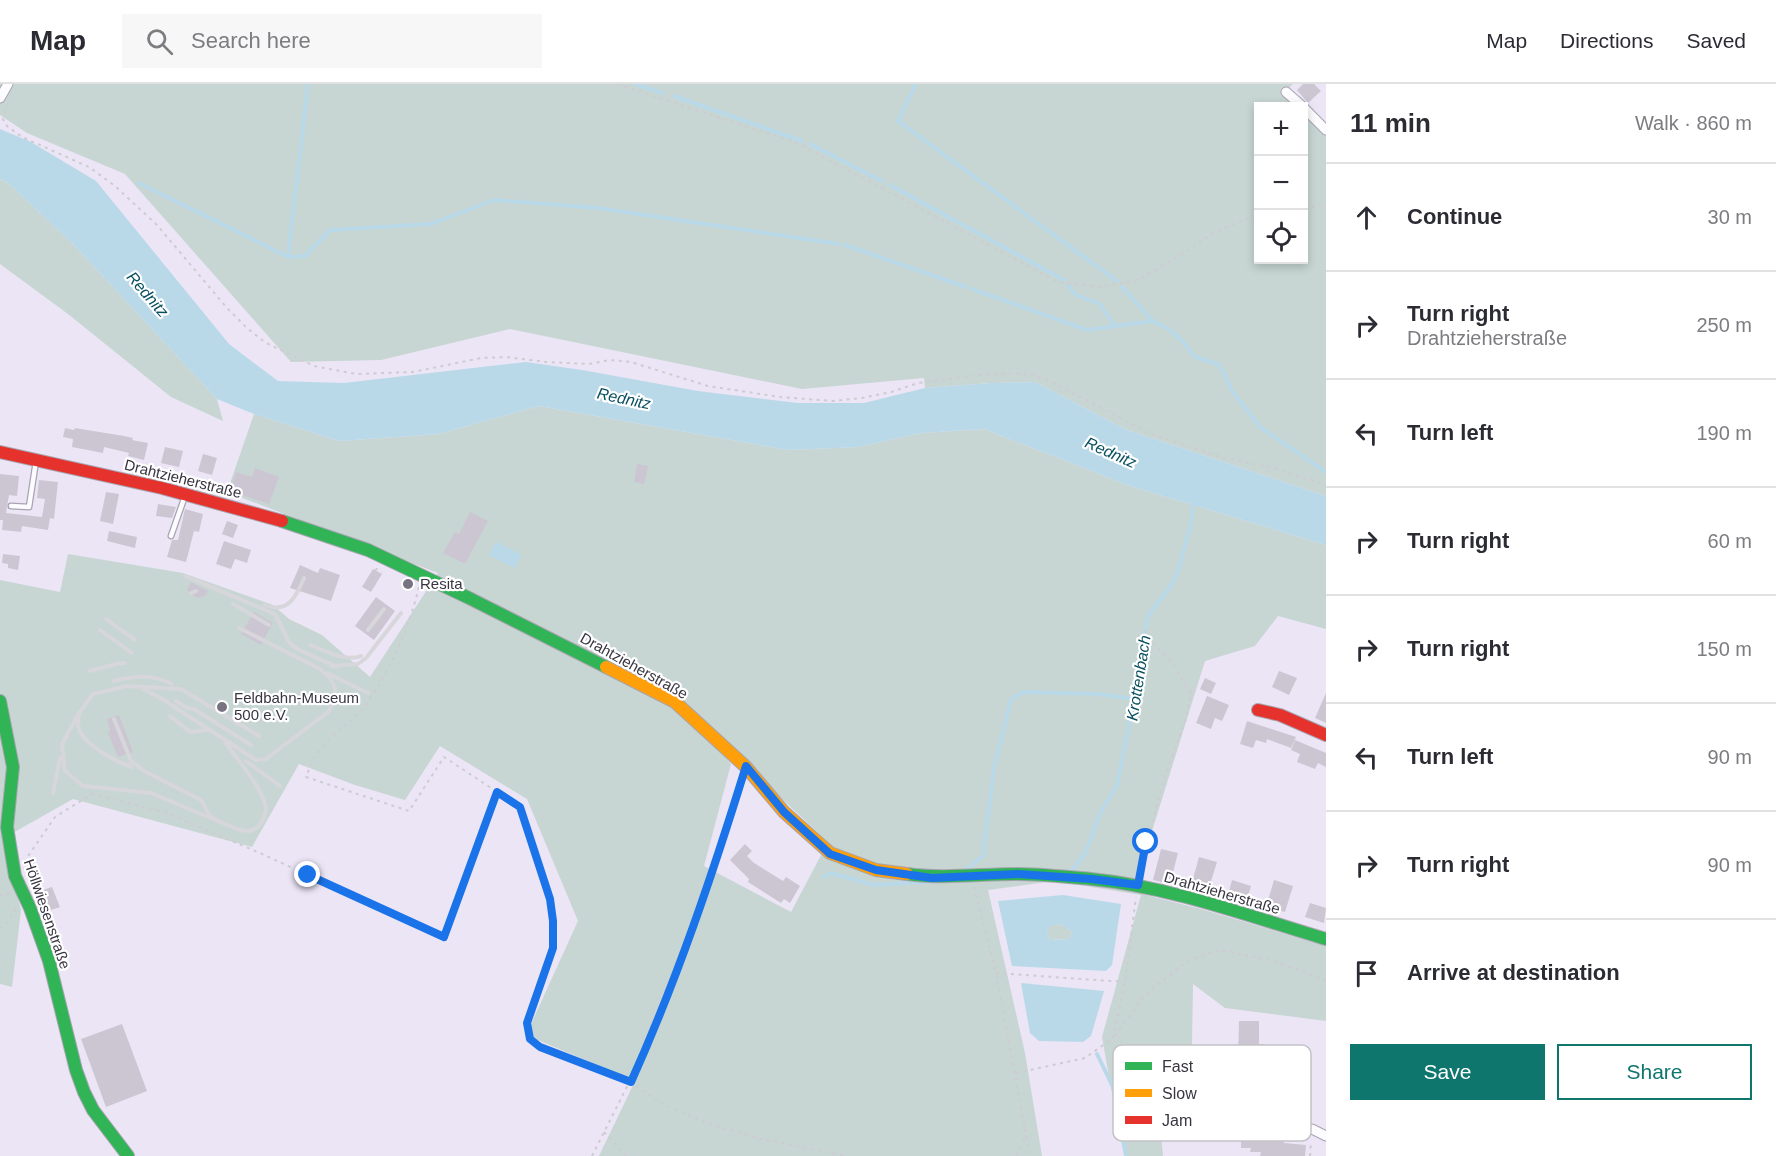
<!DOCTYPE html>
<meta charset="utf-8">
<style>
:root{--surface:#fff;--page:#f7f7f7;--text:#2b2b33;--muted:#7c7c81;--line:#e1e1e2;--accent:#0f766e}
body{margin:0;font-family:Arial,sans-serif;background:var(--page);color:var(--text)}
.controls{position:absolute;right:18px;top:18px;display:grid;overflow:hidden;border-radius:0px;box-shadow:0 3px 9px #0003}
.controls button{width:54px;height:54px;display:grid;place-items:center;padding:0;border:0;border-bottom:2px solid var(--line);background:var(--surface);color:var(--text);font:30px sans-serif}
.stop{position:absolute;width:18px;height:18px;margin:-14px;border:4px solid #1a73e8;border-radius:50%;background:#fff}
.stop.end{background:#1a73e8;border-color:#fff;box-shadow:0 2px 6px #0008}
.list{margin:0;padding:0;list-style:none}
h2{display:flex;justify-content:space-between;align-items:center;height:78px;margin:0;padding:0 24px;font-size:26px}
h2 small{font-size:20px;font-weight:400;color:var(--muted)}
.list li{display:grid;grid-template-columns:39px 1fr auto;gap:18px;align-items:center;box-sizing:border-box;height:108px;padding:0 24px;border-top:2px solid var(--line)}
.list b{display:block;font-size:22px;white-space:nowrap}
.list p{margin:0;font-size:20px;white-space:nowrap;color:var(--muted)}
.list em{font-size:20px;font-style:normal;color:var(--muted)}
.actions{display:flex;gap:12px;padding:18px 24px}
.actions a{flex:1;padding:14px 0;border:2px solid var(--accent);border-radius:0px;text-align:center;font-size:21px;color:var(--accent)}
.actions .main{background:var(--accent);color:#fff}
.icon{flex:none;width:33px;height:33px;fill:none;stroke:currentColor;stroke-width:2;stroke-linecap:round;stroke-linejoin:round}
.map{position:relative;flex:none;width:1326px;height:1072px;overflow:hidden}
header{display:flex;align-items:center;gap:36px;box-sizing:border-box;height:84px;padding:0 30px;background:var(--surface);border-bottom:2px solid var(--line)}
header strong{font-size:28px}
nav{display:flex;gap:33px;margin-inline-start:auto;font-size:21px}
.search{width:420px;height:54px;background:var(--page);display:flex;align-items:center;gap:15px;box-sizing:border-box;padding:0 21px;border-radius:0px;color:var(--muted);font-size:22px}
main{display:flex}
aside{flex:1;background:var(--surface)}
.map>svg:first-child{display:block}
.green{fill:#c7d6d3;fill-rule:evenodd}
.water{fill:#b9d9e9;fill-rule:evenodd}
.lines{fill:none;stroke-linecap:round;stroke-linejoin:round}
.stream{stroke:#b9d9e9;stroke-width:4}
.building{fill:#ccc6d3}
.lane-casing{stroke:#a8a4b1;stroke-width:7}
.street-casing{stroke:#a8a4b1;stroke-width:11}
.fast-casing{stroke:#a8a4b1;stroke-width:14}
.slow-casing{stroke:#a8a4b1;stroke-width:14}
.jam-casing{stroke:#a8a4b1;stroke-width:14}
.path{stroke:#cecbd1;stroke-width:2;stroke-dasharray:3 4.5;stroke-linecap:butt}
.lane{stroke:#fcfbfe;stroke-width:4.5}
.street{stroke:#fcfbfe;stroke-width:9}
.fast{stroke:#30b455;stroke-width:12}
.slow{stroke:#ff9f0a;stroke-width:12}
.jam{stroke:#e5322d;stroke-width:12}
.rail{stroke:#d7d6da;stroke-width:4}
.route{stroke:#1a73e8;stroke-width:8}
.poi-dot{fill:#777380;stroke:#fff;stroke-width:2}
.labels{text-anchor:middle;stroke-width:4.5;stroke-linejoin:round;paint-order:stroke}
.street-label{font-size:15px;fill:#393541;stroke:#fff}
.poi-label{font-size:15px;fill:#393541;stroke:#fff;text-anchor:start}
.water-label{font-size:16px;font-style:italic;fill:#084f60;stroke:#fff}
.key{fill:#fff;stroke:#c4c2c6;stroke-width:1.5}
.key-label{font-size:16px;fill:#393541}
</style>
<header>
<strong>Map</strong>
<div class="search"><svg class="icon" aria-label="search" viewBox="0 0 24 24"><circle cx="10" cy="10" r="6"/><path d="M15 15l6 6"/></svg>Search here</div>
<nav><a>Map</a><a>Directions</a><a>Saved</a></nav>
</header>
<main>
<div class="map">
<svg width="1326" height="1072" viewBox="0 0 1326 1072">
<rect width="100%" height="100%" fill="#ebe5f6"/>
<path class="green" d="M 0,0 L 1293,0 L 1284,9 L 1298,22 L 1258,22 L 1258,176 L 1304,176 L 1304,28 L 1326,50 L 1326,412 L 1127,346 L 1035,298 L 991,299 L 925,304 L 924,294 L 802,305 L 510,245 L 381,276 L 291,278 L 125,90 L 27,49 L 0,31 Z
M 0,95 L 8,99 L 72,159 L 217,315 L 223,337 L 171,313 L 68,230 L 0,180 Z
M 539,322 L 788,366 L 858,363 L 921,349 L 984,345 L 1130,402 L 1326,461 L 1326,545 L 1278,532 L 1255,562 L 1205,577 L 1148,760 L 1142,810 L 1201,825 L 1326,862 L 1326,937 L 1225,924 L 1193,900 L 1192,961 L 1152,964 L 1163,1072 L 1126,1072 L 1111,1004 L 1102,953 L 1141,811 L 1054,797 L 988,806 L 1025,969 L 1042,1072 L 599,1072 L 635,997 L 526,951 L 578,837 L 527,715 L 440,662 L 405,716 L 355,701 L 299,680 L 252,763 L 73,715 L 2,755 L 21,826 L 12,903 L 0,900 L 0,496 L 60,508 L 68,470 L 183,489 L 273,521 L 289,535 L 322,551 L 370,593 L 438,489 L 227,408 L 254,330 L 339,357 L 439,350 ZM 683,622 L 828,758 L 791,828 L 704,782 L 731,680 Z
M 1062,840 L 1072,848 L 1070,855 L 1050,856 L 1047,849 L 1050,841 Z"/>
<path class="water" d="M 0,45 L 31,58 L 96,97 L 229,260 L 278,297 L 344,299 L 526,278 L 582,286 L 698,307 L 798,319 L 864,319 L 925,304 L 991,299 L 1035,298 L 1127,346 L 1326,412 L 1326,461 L 1130,402 L 984,345 L 921,349 L 858,363 L 788,366 L 539,322 L 439,350 L 339,357 L 254,330 L 217,315 L 72,159 L 8,99 L 0,95 Z
M 496,458 L 522,471 L 515,484 L 489,471 Z
M 1063,811 L 1121,820 L 1112,881 L 1106,887 L 1012,882 L 998,817 ZM 1062,840 L 1072,848 L 1070,855 L 1050,856 L 1047,849 L 1050,842 Z
M 1021,899 L 1104,907 L 1091,952 L 1083,958 L 1039,957 L 1030,949 Z"/>
<g class="lines">
<path class="stream" d="M 635,0 L 663,9
M 916,0 L 898,37 L 1117,197
M 674,12 L 802,57
M 810,60 L 882,97
M 139,99 L 288,173 L 305,172 L 330,146 L 431,140 L 494,116 L 598,124 L 839,160
M 890,101 L 1064,196
M 845,161 L 966,203
M 288,173 L 308,0
M 1068,202 L 1076,211 L 1100,220 L 1114,242
M 1122,203 L 1153,237 L 1169,245 L 1183,258 L 1195,273 L 1218,280 L 1224,289 L 1232,307 L 1260,343 L 1326,388
M 972,205 L 1087,246 L 1152,237
M 963,788 L 983,772 L 994,684 L 1011,615 L 1024,608 L 1097,610 L 1136,615
M 1071,788 L 1086,768 L 1100,729 L 1117,702 L 1130,635 L 1140,599 L 1142,563 L 1148,532 L 1172,500 L 1179,484 L 1191,439 L 1193,420 L 1191,417
M 824,793 L 831,789 L 874,801 L 928,798
M 1097,970 L 1113,1003 L 1126,1072"/>
</g>
<path class="building" d="M 1303,0 L 1314,0 L 1321,7 L 1308,19 L 1297,6 Z
M 65,344 L 74,346 L 75,344 L 124,352 L 133,354 L 132,356 L 148,359 L 144,376 L 128,372 L 129,369 L 104,363 L 103,369 L 72,363 L 73,355 L 63,353 Z
M 165,363 L 183,367 L 179,383 L 161,379 Z
M 203,370 L 217,374 L 212,391 L 198,387 Z
M 637,380 L 648,382 L 644,400 L 634,398 Z
M 255,384 L 279,393 L 269,420 L 230,407 L 236,388 L 252,393 Z
M 0,390 L 19,392 L 17,412 L 9,411 L 6,429 L 42,433 L 45,415 L 37,414 L 39,396 L 58,398 L 54,435 L 50,434 L 48,446 L 22,442 L 21,448 L 2,446 L 3,436 L 0,436 Z
M 106,408 L 119,410 L 113,440 L 100,437 Z
M 158,420 L 176,423 L 172,434 L 156,432 Z
M 185,425 L 203,430 L 199,448 L 194,447 L 186,478 L 167,473 L 172,456 L 178,456 Z
M 470,428 L 488,437 L 465,480 L 443,469 L 455,448 L 459,450 Z
M 227,437 L 238,441 L 233,454 L 222,450 Z
M 109,447 L 137,453 L 135,464 L 107,457 Z
M 224,457 L 251,466 L 247,479 L 235,475 L 231,485 L 216,480 Z
M 3,470 L 20,472 L 18,486 L 8,484 L 8,480 L 2,479 Z
M 300,481 L 318,489 L 320,484 L 340,491 L 331,517 L 290,504 Z
M 373,485 L 382,490 L 371,508 L 362,503 Z
M 191,498 L 208,507 L 205,512 L 198,514 L 192,511 L 187,506 Z
M 376,513 L 395,527 L 374,556 L 355,542 Z
M 254,528 L 273,539 L 261,561 L 241,550 Z
M 1279,587 L 1297,594 L 1289,611 L 1272,603 Z
M 1205,594 L 1216,599 L 1211,610 L 1200,605 Z
M 1326,609 L 1326,639 L 1315,634 Z
M 1207,612 L 1229,621 L 1222,637 L 1215,634 L 1211,645 L 1196,639 Z
M 119,631 L 133,668 L 118,673 L 108,649 L 110,645 L 107,635 Z
M 1247,637 L 1296,653 L 1291,664 L 1267,655 L 1266,659 L 1256,656 L 1253,664 L 1240,660 Z
M 1295,656 L 1326,669 L 1326,683 L 1318,679 L 1315,685 L 1297,678 L 1300,670 L 1291,666 Z
M 745,760 L 752,767 L 747,772 L 754,779 L 783,797 L 786,793 L 800,802 L 790,819 L 784,815 L 781,819 L 748,798 L 749,795 L 730,776 Z
M 1161,765 L 1178,769 L 1170,800 L 1153,796 Z
M 1199,773 L 1217,778 L 1208,807 L 1191,802 Z
M 1232,796 L 1251,802 L 1247,816 L 1228,811 Z
M 1274,796 L 1293,802 L 1285,828 L 1266,823 Z
M 52,803 L 60,823 L 48,827 L 40,807 Z
M 1310,819 L 1326,824 L 1324,839 L 1305,833 Z
M 1239,937 L 1259,937 L 1259,960 L 1264,960 L 1264,969 L 1279,969 L 1279,979 L 1264,979 L 1264,976 L 1238,975 Z
M 122,940 L 147,1007 L 106,1023 L 81,955 Z
M 1294,998 L 1312,1004 L 1305,1024 L 1287,1017 Z
M 1241,1044 L 1251,1045 L 1251,1048 L 1261,1049 L 1261,1052 L 1271,1053 L 1271,1055 L 1284,1055 L 1284,1059 L 1306,1061 L 1305,1072 L 1260,1072 L 1261,1068 L 1250,1068 L 1251,1064 L 1241,1064 Z"/>
<g class="lines">
<defs>
<path id="lane" d="M 11,422 L 29,423 L 36,377
M 171,452 L 185,412"/>
<path id="street" d="M 1286,8 L 1302,22
M 0,14 L 8,0
M 1304,24 L 1326,46
M 1290,1044 L 1312,1045 L 1326,1052"/>
<path id="fast" d="M 282,437 L 368,466 L 469,514 L 606,583
M 0,617 L 13,683 L 7,743 L 15,792 L 30,824 L 49,877 L 76,986 L 84,1008 L 93,1026 L 128,1072
M 907,790 C 944,795 980,790 1017,790 C 1041,790 1066,793 1091,795 C 1171,803 1249,832 1326,855"/>
<path id="slow" d="M 606,583 L 675,618 L 746,683 L 784,728 L 830,769 L 876,786 L 907,790"/>
<path id="jam" d="M 0,368 L 162,404 L 282,437
M 1258,626 L 1280,631 L 1326,651"/>
</defs>
<use href="#lane" class="lane-casing"/>
<use href="#street" class="street-casing"/>
<use href="#fast" class="fast-casing"/>
<use href="#slow" class="slow-casing"/>
<use href="#jam" class="jam-casing"/>
<path class="path" d="M 617,0 L 797,59 L 1058,198 L 1100,203 L 1138,196 L 1192,164 L 1214,148 L 1258,131
M 8,20 L 3,35 L 7,42 L 22,53 L 89,83 L 115,102 L 157,141 L 227,224 L 247,244 L 266,259 L 314,282 L 356,290 L 413,288 L 481,274 L 506,273 L 546,278 L 589,280 L 610,276 L 631,278 L 708,302 L 780,313 L 833,317 L 862,314 L 891,308 L 918,299 L 980,291 L 1015,289 L 1034,291 L 1051,298 L 1149,349 L 1224,374 L 1270,383 L 1326,401
M 1304,124 L 1326,121
M 375,486 L 377,485 L 382,488
M 419,503 C 408,547 389,591 361,627 C 355,634 347,639 340,645 C 324,658 313,673 306,693 L 409,727 L 444,673 L 520,723 L 551,815 L 553,837 L 553,864 L 527,939 L 530,955 L 540,963 L 631,998 L 664,1021 L 715,1042 L 762,1055 L 846,1072
M 24,778 L 55,733 L 92,710 L 167,729 L 262,770 L 444,853 L 497,708
M 1140,789 L 1162,700 L 1186,635 L 1191,610 L 1174,581 L 1154,560 L 1144,545
M 974,803 L 996,889 L 1030,1072
M 0,811 L 4,812 L 10,809
M 0,845 L 8,838 L 16,824
M 996,889 L 1125,898
M 1115,952 L 1146,910 L 1189,876 L 1219,866 L 1275,877 L 1326,897
M 1016,989 L 1085,974 L 1113,954 L 1125,898 L 1136,813
M 604,1048 L 626,1072
M 592,1072 L 646,965 L 712,791 L 742,697
M 1017,1072 L 1025,1053
M 1310,1072 L 1311,1057"/>
<use href="#lane" class="lane"/>
<use href="#street" class="street"/>
<use href="#fast" class="fast"/>
<use href="#slow" class="slow"/>
<use href="#jam" class="jam"/>
<path class="rail" d="M 185,492 L 275,530 L 289,558 L 297,565 L 337,583
M 191,509 L 196,507
M 233,520 L 269,541
M 265,521 C 288,530 296,513 304,494
M 106,535 L 135,556
M 100,546 L 132,569
M 368,546 L 384,525
M 310,561 C 326,567 345,578 361,572
M 331,582 L 358,580 L 366,574 L 401,529
M 90,587 L 116,580 L 125,579
M 327,589 L 368,609
M 114,597 C 135,592 153,590 172,600
M 143,605 L 159,613 L 256,676 L 266,675 L 328,628 C 340,609 337,599 320,585 L 239,544
M 176,617 L 187,624 L 194,625 L 251,661
M 79,629 C 78,636 77,642 80,648 C 90,664 114,677 132,683 L 128,680
M 170,632 L 190,648 L 208,646
M 114,635 L 131,677 L 144,687 L 201,716 L 210,732 L 215,735
M 225,658 C 235,672 267,710 266,726 C 266,730 263,735 261,739 C 253,751 243,747 232,743 L 151,709 L 83,702 L 65,687 L 62,660 L 79,629 L 93,610 L 127,602 L 181,605 L 259,652
M 246,677 L 280,702
M 53,709 L 60,674"/>
</g>
<g class="lines">
<path class="route" d="M 308,791 L 444,853 L 497,708 L 520,723 L 550,815 L 553,837 L 553,864 L 527,939 L 530,955 L 540,963 L 631,998 C 677,896 713,789 746,682 L 784,728 L 830,770 L 876,786 L 932,794 L 1018,790 L 1092,795 L 1138,801 L 1146,758"/>
</g>
<g class="poi-dot">
<circle cx="408" cy="500" r="6"/>
<circle cx="222" cy="623" r="6"/>
</g>
<g class="labels">
<g class="street-label">
<text transform="translate(183 395) rotate(14)" y="5">Drahtzieherstraße</text>
<text transform="translate(634 582) rotate(29)" y="5">Drahtzieherstraße</text>
<text transform="translate(1222 809) rotate(16)" y="5">Drahtzieherstraße</text>
<text transform="translate(47 830) rotate(71)" y="5">Höllwiesenstraße</text>
</g>
<g class="poi-label">
<text x="420" y="505">Resita</text>
<text x="234" y="619">Feldbahn-Museum<tspan x="234" dy="17">500 e.V.</tspan></text>
</g>
<g class="water-label">
<text transform="translate(148 210) rotate(49)" y="6">Rednitz</text>
<text transform="translate(624 314) rotate(12)" y="6">Rednitz</text>
<text transform="translate(1111 368) rotate(24)" y="6">Rednitz</text>
<text transform="translate(1138 594) rotate(-81)" y="6">Krottenbach</text>
</g>
</g>
<rect x="1113" y="961" width="198" height="96" rx="9" class="key"/>
<rect x="1125" y="978" width="27" height="8" fill="#30b455"/>
<rect x="1125" y="1005" width="27" height="8" fill="#ff9f0a"/>
<rect x="1125" y="1032" width="27" height="8" fill="#e5322d"/>
<g class="key-label">
<text x="1162" y="988">Fast</text>
<text x="1162" y="1015">Slow</text>
<text x="1162" y="1042">Jam</text>
</g>
</svg>
<div class="controls">
<button>+</button>
<button>−</button>
<button><svg class="icon" aria-label="locate" viewBox="0 0 24 24"><circle cx="12" cy="12" r="6"/><path d="M12 2v4M12 18v4M2 12h4M18 12h4"/></svg></button>
</div>
<div class="stop" style="left:1146px;top:758px"></div>
<div class="stop end" style="left:308px;top:791px"></div>
</div>
<aside>
<h2>11 min<small>Walk · 860 m</small></h2>
<ul class="list">
<li><svg class="icon" aria-label="ahead" viewBox="0 0 24 24"><path d="M12 20V5M6 11l6-6 6 6"/></svg><div><b>Continue</b></div><em>30 m</em></li>
<li><svg class="icon" aria-label="right" viewBox="0 0 24 24"><path d="M7 20v-9h11M14 6l5 5-5 5"/></svg><div><b>Turn right</b><p>Drahtzieherstraße</p></div><em>250 m</em></li>
<li><svg class="icon" aria-label="left" viewBox="0 0 24 24"><path d="M17 20v-9H6M10 6l-5 5 5 5"/></svg><div><b>Turn left</b></div><em>190 m</em></li>
<li><svg class="icon" aria-label="right" viewBox="0 0 24 24"><path d="M7 20v-9h11M14 6l5 5-5 5"/></svg><div><b>Turn right</b></div><em>60 m</em></li>
<li><svg class="icon" aria-label="right" viewBox="0 0 24 24"><path d="M7 20v-9h11M14 6l5 5-5 5"/></svg><div><b>Turn right</b></div><em>150 m</em></li>
<li><svg class="icon" aria-label="left" viewBox="0 0 24 24"><path d="M17 20v-9H6M10 6l-5 5 5 5"/></svg><div><b>Turn left</b></div><em>90 m</em></li>
<li><svg class="icon" aria-label="right" viewBox="0 0 24 24"><path d="M7 20v-9h11M14 6l5 5-5 5"/></svg><div><b>Turn right</b></div><em>90 m</em></li>
<li><svg class="icon" aria-label="arrive" viewBox="0 0 24 24"><path d="M6 21V4h12l-3 4 3 4H6"/></svg><div><b>Arrive at destination</b></div></li>
</ul>
<div class="actions"><a class="main">Save</a><a>Share</a></div>
</aside>
</main>
